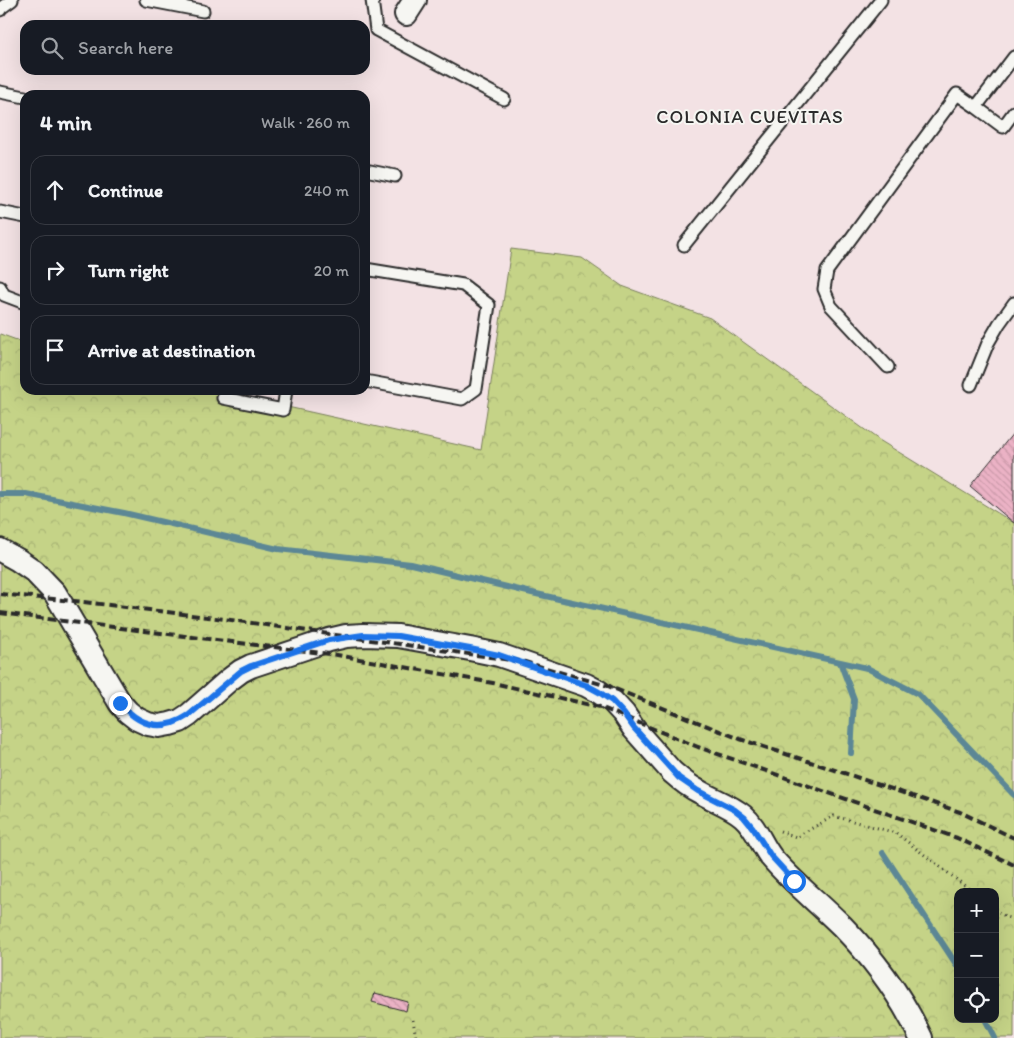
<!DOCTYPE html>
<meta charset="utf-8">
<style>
:root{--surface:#171b24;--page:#242831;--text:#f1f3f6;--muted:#9ea1a6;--line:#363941}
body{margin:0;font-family:Itim,sans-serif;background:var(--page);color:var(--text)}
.controls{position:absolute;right:15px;bottom:15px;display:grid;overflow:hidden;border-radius:10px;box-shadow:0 5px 20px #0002}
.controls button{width:45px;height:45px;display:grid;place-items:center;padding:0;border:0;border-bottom:1px solid var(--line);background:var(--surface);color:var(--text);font:25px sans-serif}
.stop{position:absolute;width:15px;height:15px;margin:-11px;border:4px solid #1a73e8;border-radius:50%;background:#fff}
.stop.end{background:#1a73e8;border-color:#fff;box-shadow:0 1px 5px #0008}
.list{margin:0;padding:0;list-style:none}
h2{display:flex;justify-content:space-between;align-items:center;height:65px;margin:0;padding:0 20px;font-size:21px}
h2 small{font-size:16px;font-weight:400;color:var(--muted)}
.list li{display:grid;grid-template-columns:32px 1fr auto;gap:15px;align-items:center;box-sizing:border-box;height:70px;margin:0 10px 10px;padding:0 10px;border:1px solid var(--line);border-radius:15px}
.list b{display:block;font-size:19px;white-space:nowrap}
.list em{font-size:16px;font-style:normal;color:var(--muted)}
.icon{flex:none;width:28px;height:28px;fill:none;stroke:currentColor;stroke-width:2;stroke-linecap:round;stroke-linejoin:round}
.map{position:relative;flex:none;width:1014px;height:1038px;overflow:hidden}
.search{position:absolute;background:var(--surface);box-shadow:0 5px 20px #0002;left:20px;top:20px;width:350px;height:55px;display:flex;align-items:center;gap:12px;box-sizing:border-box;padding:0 18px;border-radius:15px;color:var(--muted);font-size:19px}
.panel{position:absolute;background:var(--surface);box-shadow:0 5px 20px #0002;left:20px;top:90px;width:350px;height:305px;border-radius:15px}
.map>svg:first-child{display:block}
.forest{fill:url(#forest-crowns);stroke:#787f59;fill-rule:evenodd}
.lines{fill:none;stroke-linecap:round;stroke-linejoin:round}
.stream{stroke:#5b8795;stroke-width:6}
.building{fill:url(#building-back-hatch);stroke:#2b2b2b}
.lane-casing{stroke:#2b2b2b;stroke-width:15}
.street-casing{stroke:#2b2b2b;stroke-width:26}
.path{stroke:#2b2b2b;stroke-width:3;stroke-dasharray:1 4;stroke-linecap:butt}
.lane{stroke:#f6f6f2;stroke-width:11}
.street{stroke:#f6f6f2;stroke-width:22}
.rail{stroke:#2b2b2b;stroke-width:4;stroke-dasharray:8 4;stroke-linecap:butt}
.route{stroke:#1a73e8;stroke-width:6}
.labels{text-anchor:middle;stroke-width:4;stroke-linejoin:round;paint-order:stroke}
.neighbourhood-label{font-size:19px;letter-spacing:1px;fill:#2b2b2b;stroke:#f6f6f2}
</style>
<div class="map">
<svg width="1014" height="1038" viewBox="0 0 1014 1038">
<defs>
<pattern id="forest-crowns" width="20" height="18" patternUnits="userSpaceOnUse" patternTransform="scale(1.25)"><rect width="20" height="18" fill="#c5d387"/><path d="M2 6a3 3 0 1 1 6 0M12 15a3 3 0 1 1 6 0" fill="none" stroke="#a9b575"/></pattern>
<pattern id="building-back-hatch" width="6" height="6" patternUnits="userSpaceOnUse" patternTransform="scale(1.25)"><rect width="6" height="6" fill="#ebb2c5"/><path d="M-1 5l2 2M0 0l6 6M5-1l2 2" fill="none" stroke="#ca99a9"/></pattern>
</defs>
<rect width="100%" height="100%" fill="#f3e2e4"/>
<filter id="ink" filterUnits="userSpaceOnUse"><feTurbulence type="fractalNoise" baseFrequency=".02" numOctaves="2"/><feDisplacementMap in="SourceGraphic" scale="10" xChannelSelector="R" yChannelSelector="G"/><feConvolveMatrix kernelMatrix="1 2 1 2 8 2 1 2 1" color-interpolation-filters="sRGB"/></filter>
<g filter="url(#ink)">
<path class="forest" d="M 511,249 L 582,258 L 622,286 L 710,318 L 879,440 L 1014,523 L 1014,1038 L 0,1038 L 0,334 L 25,343 L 25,390 L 211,390 L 481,450 ZM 958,892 L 995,892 L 995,1019 L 958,1019 Z"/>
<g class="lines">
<path class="stream" d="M 0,494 L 26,494 L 124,513 L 278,549 L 411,564 L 532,593 L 867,668 L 918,694 L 1014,795
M 840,662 L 854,699 L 851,753
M 883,853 L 958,967
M 985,1019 L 995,1038"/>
</g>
<path class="building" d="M 1014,432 L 1014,523 L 970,486 Z
M 375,993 L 408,1002 L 406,1011 L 372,1002 Z"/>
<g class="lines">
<defs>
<path id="lane" d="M 146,0 L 203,11
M 372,0 L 376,30 L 504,99
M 0,10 L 1,8 L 12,0
M 0,92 L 25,97
M 976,107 L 1003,127 L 1014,112
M 365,170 L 395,176
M 0,212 L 25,217
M 684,245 L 881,0
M 365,269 L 463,285 L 489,305 L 476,389 L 462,399 L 365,381
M 0,287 L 4,295 L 25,303
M 888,367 L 831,306 L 824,289 L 827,271 L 957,94 L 976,107 L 1014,57
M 971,385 L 988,343 L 999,324 L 1014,303
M 223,398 L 283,410 L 286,390"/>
<path id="street" d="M 406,14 L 415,0
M 0,550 L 18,560 L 34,571 L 55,593 L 120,703 L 128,712 L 137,719 L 148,724 L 159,726 L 170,724 L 180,721 L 189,715 L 229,680 L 241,671 L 251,666 L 329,640 L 346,636 L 363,635 L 398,636 L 470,649 L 499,655 L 586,685 L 599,692 L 612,701 L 624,714 L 634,729 L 672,772 C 681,780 690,787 700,792 C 714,800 731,806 743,816 C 756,827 761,844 771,857 C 792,882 819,903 842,926 C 873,958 902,997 921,1038"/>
</defs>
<use href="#lane" class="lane-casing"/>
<use href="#street" class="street-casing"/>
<path class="path" d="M 780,831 L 796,837 L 834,816 L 896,833 L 973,892
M 995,909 L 1006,917 L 1014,919
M 413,1020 L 416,1038"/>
<use href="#lane" class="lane"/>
<use href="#street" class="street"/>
<path class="rail" d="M 0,594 L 84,602 L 224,619 L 525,662 L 608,686 L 740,739 L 841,772 L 960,812 L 1014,838
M 0,613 L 337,655 L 493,683 L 600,707 L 698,747 L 957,838 L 1014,865"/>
</g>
</g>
<g class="lines" filter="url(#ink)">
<path class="route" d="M 120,703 C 140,727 163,732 189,715 L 241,671 L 251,666 L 329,640 L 363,635 L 398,636 L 470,649 L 499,655 L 586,685 L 599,692 L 612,701 L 624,714 L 634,728 L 679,778 L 698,791 L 735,810 L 744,817 L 753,828 L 771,856 L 794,881"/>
</g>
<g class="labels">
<g class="neighbourhood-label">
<text x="750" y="123">COLONIA CUEVITAS</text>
</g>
</g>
</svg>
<div class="controls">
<button>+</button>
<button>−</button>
<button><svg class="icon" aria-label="locate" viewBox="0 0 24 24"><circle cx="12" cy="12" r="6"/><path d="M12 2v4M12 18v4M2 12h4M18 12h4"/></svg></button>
</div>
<div class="stop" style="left:794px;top:881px"></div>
<div class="stop end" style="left:120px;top:703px"></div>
<div class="search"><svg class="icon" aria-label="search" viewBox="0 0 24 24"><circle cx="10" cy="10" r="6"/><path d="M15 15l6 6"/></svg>Search here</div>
<section class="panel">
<h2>4 min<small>Walk · 260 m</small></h2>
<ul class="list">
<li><svg class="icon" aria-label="ahead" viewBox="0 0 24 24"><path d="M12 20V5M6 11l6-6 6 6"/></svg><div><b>Continue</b></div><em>240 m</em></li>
<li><svg class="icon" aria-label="right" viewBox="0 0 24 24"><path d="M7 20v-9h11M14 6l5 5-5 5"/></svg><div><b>Turn right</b></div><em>20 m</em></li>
<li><svg class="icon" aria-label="arrive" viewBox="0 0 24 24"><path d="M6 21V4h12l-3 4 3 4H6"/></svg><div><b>Arrive at destination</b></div></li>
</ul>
</section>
</div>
